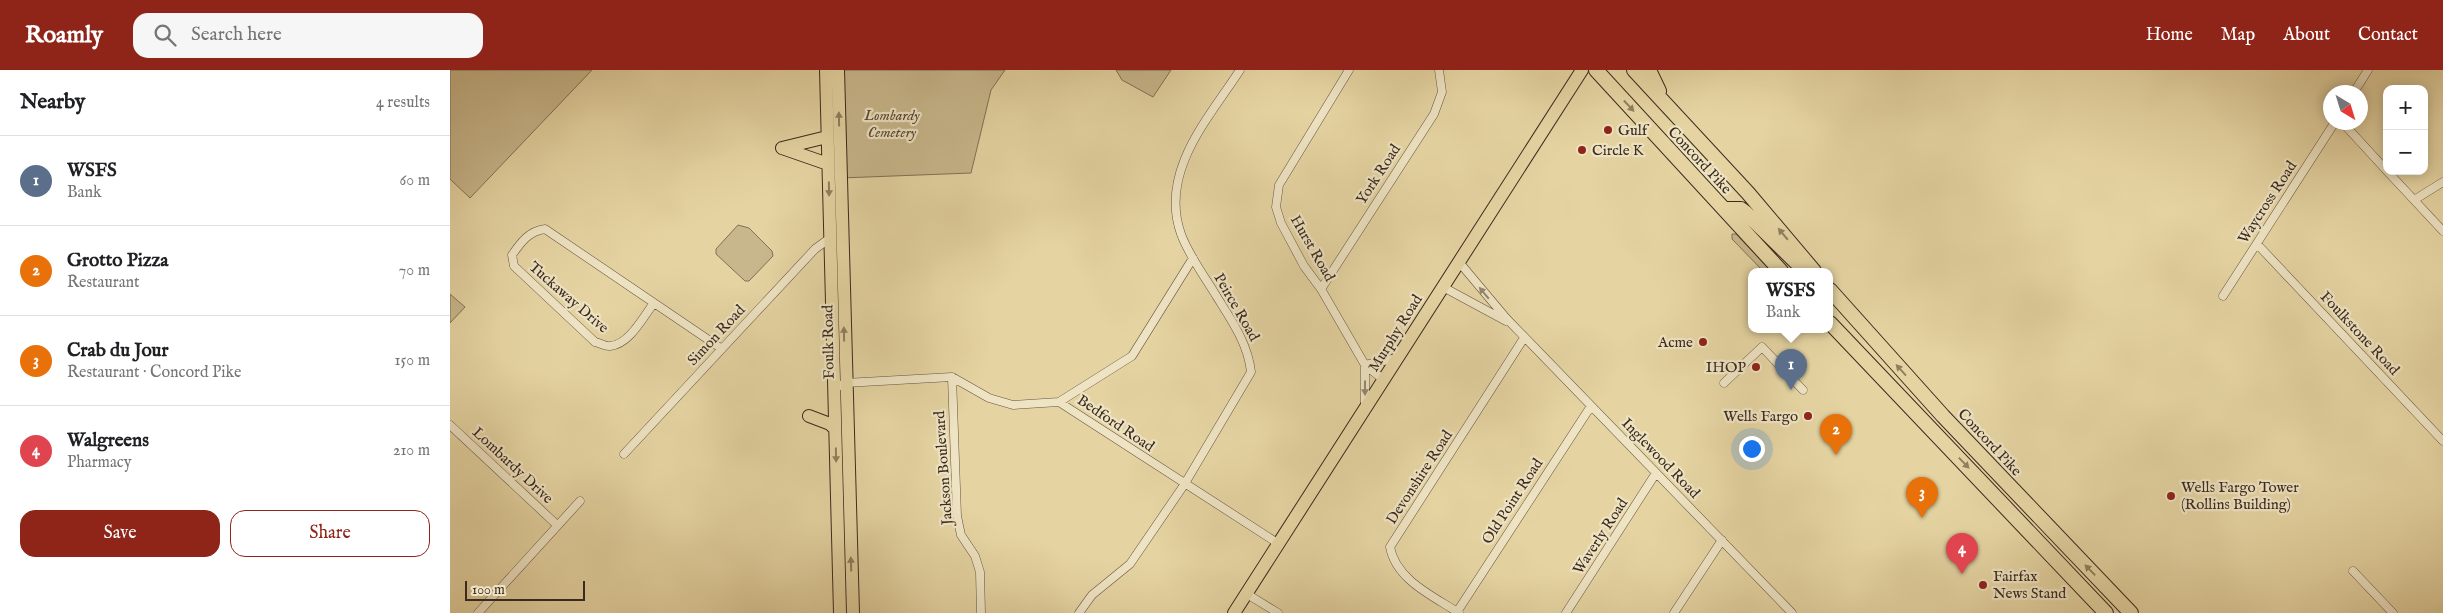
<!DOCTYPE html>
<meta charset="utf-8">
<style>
:root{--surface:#fff;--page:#f6f6f6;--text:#202124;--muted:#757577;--line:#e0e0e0;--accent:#8f2418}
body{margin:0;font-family:"IM FELL English",serif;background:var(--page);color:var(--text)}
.controls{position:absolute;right:15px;top:15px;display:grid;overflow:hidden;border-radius:10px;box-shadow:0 2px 12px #0003}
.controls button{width:45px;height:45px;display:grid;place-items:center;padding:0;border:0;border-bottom:1px solid var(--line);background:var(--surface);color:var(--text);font:25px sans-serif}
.compass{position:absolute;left:1873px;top:15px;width:45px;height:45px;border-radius:50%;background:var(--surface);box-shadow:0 2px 12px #0003;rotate:142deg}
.scale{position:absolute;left:15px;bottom:12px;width:120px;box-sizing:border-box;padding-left:5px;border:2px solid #3a2a1f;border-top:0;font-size:14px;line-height:18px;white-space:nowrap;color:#3a2a1f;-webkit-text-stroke:4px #eee3c3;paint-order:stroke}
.you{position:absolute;left:1301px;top:378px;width:18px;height:18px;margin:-12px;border:4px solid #fff;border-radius:50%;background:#1a73e8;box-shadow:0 0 0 8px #1a73e833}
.badge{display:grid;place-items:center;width:32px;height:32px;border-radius:50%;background:var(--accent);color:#fff;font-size:16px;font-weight:700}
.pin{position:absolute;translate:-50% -41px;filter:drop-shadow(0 1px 2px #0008)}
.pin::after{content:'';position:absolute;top:26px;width:18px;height:15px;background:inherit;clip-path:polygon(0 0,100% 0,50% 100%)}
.popup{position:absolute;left:1298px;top:198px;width:85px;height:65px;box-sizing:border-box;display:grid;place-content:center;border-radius:10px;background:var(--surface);filter:drop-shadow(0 1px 4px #0005);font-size:16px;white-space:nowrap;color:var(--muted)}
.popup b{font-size:19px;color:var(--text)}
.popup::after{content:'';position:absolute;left:50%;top:100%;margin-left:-10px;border:10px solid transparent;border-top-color:var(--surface)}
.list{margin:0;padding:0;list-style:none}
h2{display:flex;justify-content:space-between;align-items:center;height:65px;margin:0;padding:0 20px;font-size:21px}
h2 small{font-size:16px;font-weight:400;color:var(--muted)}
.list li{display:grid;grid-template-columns:32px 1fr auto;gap:15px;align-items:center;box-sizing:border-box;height:90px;padding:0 20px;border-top:1px solid var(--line)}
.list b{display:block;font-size:19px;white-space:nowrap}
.list p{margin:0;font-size:16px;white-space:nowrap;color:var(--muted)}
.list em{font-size:16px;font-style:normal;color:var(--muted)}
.actions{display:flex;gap:10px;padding:15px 20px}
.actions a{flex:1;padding:11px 0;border:1px solid var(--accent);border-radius:15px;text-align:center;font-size:18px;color:var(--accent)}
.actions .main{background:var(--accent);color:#fff}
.icon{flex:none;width:28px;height:28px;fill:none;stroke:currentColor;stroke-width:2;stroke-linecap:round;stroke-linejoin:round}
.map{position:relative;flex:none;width:1993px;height:543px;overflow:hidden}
header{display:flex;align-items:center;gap:30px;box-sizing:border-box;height:70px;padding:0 25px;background:var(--accent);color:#fff}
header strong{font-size:24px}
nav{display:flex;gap:28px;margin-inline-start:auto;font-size:18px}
.search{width:350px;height:45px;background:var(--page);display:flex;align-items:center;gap:12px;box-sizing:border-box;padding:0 18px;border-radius:15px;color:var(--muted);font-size:19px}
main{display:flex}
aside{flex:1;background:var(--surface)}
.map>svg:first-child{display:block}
.green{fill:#c8b78c;stroke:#817056}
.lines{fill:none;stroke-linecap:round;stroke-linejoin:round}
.street-casing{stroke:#655440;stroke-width:9}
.primary-casing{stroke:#3a2a1f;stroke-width:14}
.highway-casing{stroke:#3a2a1f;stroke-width:16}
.street{stroke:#eee3c3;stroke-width:8}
.primary{stroke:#e5d4a2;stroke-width:12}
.highway{stroke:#e5d4a2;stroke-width:14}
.oneway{fill:#907f60}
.oneway2{fill:#948671}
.poi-dot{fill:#8f2418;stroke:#eee3c3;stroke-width:2}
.labels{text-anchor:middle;stroke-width:4.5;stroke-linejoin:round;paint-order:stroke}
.park-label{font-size:15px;font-style:italic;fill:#564635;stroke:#eee3c3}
.poi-label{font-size:15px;fill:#3a2a1f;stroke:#eee3c3;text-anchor:start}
.street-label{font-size:15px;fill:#3a2a1f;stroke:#eee3c3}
</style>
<header>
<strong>Roamly</strong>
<div class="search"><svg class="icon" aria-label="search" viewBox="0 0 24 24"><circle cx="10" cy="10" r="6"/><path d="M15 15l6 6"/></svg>Search here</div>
<nav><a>Home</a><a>Map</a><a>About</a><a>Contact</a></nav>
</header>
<main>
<aside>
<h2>Nearby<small>4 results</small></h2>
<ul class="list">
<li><span class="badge" style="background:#5c6f8a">1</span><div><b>WSFS</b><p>Bank</p></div><em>60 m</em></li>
<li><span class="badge" style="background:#e8710a">2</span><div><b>Grotto Pizza</b><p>Restaurant</p></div><em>70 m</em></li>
<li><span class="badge" style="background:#e8710a">3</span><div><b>Crab du Jour</b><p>Restaurant · Concord Pike</p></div><em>150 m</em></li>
<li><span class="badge" style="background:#e0444e">4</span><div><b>Walgreens</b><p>Pharmacy</p></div><em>210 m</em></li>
</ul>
<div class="actions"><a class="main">Save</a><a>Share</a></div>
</aside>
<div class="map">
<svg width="1993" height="543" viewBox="0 0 1993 543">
<rect width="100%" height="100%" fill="#e5d4a2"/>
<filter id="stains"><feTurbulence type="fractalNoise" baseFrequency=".004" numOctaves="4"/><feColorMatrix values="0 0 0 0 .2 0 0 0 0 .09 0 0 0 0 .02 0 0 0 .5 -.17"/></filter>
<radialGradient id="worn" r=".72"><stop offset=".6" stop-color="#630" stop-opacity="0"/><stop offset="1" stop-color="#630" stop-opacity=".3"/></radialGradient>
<path class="green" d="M 0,0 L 142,0 L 20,128 L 0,109 Z
M 388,0 L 555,0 L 541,20 L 521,103 L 391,108 Z
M 666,0 L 721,0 L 703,27 L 672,10 Z
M 288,155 L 299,158 L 322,181 L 323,186 L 299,211 L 295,211 L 266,184 L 266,179 Z
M 1282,164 L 1286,164 L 1321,201 L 1313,201 L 1282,169 Z
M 0,224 L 15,237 L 0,253 Z"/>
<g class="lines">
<defs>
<path id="street" d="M 899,0 L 829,115 L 826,137 L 831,153 L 854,196 L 871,219 L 915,295 L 934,310
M 1904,22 L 1918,0
M 1892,52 L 1937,101
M 1937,101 L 1993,161
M 1964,130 L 1993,112
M 1807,174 L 1993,371
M 1009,192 L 1056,248 L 1342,543
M 993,217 L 1056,251
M 871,219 L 984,44 L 992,22 L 989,0
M 1773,226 L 1885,52
M 204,233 C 193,247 180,274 160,276 C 156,277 150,273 145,272 L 64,196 L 62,185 C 71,172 79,161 95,159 L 272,279
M 915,295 L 947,288
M 502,307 L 507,446 L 511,465 L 525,486 L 530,502 L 531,543
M 1274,313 L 1312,277 L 1353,320
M 384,319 L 395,313 L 502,307 L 539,328 L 563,335 L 609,332 L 829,474
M 609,332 L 682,286 L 743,188
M 915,336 L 915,295
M 0,355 L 107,455
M 174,384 L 365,179 L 380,168
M 1903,501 L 1943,543
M 797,524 L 828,543
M 1007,542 L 1141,336
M 28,543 L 130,431
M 629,543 L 642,525 L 680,494 L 734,415 L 801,302 C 798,274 782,251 767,227 C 755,207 739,186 731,164 C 709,102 758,49 790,0
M 1009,543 C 983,526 946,510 940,477 L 1074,268
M 1116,543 L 1206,403
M 1224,543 L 1272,470"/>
<path id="primary" d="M 376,0 L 390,543
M 388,0 L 403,543
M 332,78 L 378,94
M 332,78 L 377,67
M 359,346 L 380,354 L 385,359
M 784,543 L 1132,0"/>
<path id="highway" d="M 1146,0 L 1331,201
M 1184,0 L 1298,123 L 1364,201
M 1199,0 L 1209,21
M 1274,139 L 1291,139 L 1295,142 L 1353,199
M 1380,220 L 1493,346 L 1681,543
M 1380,253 L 1656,543"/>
</defs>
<use href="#street" class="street-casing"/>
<use href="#primary" class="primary-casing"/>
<use href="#highway" class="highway-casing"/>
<use href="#street" class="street"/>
<use href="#primary" class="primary"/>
<use href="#highway" class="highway"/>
</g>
<defs><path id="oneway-solid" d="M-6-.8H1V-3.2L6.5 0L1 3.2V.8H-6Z" transform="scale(1.25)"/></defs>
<g class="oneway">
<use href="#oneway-solid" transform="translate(1179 36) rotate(47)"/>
<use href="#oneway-solid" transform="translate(389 49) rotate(-91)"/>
<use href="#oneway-solid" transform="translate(379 119) rotate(89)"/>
<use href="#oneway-solid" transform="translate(1333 164) rotate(-130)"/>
<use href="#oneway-solid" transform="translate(394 264) rotate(-91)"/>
<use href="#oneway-solid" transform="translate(1451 300) rotate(-132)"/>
<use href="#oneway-solid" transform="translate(386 385) rotate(89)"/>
<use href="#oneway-solid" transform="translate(1514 393) rotate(46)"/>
<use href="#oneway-solid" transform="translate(401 494) rotate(-92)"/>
<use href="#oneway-solid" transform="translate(1640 500) rotate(-134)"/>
</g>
<g class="oneway2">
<use href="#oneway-solid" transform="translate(1034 223) rotate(-130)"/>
<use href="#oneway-solid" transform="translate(915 318) rotate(90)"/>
</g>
<g class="poi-dot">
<circle cx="1158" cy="60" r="5"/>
<circle cx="1132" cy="80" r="5"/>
<circle cx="1253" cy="272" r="5"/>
<circle cx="1306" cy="297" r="5"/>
<circle cx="1358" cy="346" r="5"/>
<circle cx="1721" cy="426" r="5"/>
<circle cx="1533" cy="515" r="5"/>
</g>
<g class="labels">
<g class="park-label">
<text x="442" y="50">Lombardy<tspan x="442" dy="17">Cemetery</tspan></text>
</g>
<g class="poi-label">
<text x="1168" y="65">Gulf</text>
<text x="1142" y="85">Circle K</text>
<text x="1243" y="277" text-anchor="end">Acme</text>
<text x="1296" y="302" text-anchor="end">IHOP</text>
<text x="1348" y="351" text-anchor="end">Wells Fargo</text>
<text x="1731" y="422">Wells Fargo Tower<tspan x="1731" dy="17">(Rollins Building)</tspan></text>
<text x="1543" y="511">Fairfax<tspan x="1543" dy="17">News Stand</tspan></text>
</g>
<g class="street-label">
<text transform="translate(1250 90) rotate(47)" y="5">Concord Pike</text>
<text transform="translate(928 104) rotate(-57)" y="5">York Road</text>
<text transform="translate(1817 132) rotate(-57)" y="5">Waycross Road</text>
<text transform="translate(863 178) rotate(60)" y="5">Hurst Road</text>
<text transform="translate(119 227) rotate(41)" y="5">Tuckaway Drive</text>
<text transform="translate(787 237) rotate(60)" y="5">Peirce Road</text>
<text transform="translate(945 263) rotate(-58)" y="5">Murphy Road</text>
<text transform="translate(1910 263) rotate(47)" y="5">Foulkstone Road</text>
<text transform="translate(266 265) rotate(-47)" y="5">Simon Road</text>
<text transform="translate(378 272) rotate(-91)" y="5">Foulk Road</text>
<text transform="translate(666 353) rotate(34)" y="5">Bedford Road</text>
<text transform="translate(1540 372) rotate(47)" y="5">Concord Pike</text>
<text transform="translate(1211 388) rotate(46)" y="5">Inglewood Road</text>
<text transform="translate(63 395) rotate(43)" y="5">Lombardy Drive</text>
<text transform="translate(493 398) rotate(-94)" y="5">Jackson Boulevard</text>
<text transform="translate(969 407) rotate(-57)" y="5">Devonshire Road</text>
<text transform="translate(1062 431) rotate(-57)" y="5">Old Point Road</text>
<text transform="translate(1150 466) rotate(-57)" y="5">Waverly Road</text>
</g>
</g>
<rect width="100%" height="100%" filter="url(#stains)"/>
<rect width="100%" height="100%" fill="url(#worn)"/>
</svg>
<div class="controls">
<button>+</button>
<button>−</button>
</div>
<svg class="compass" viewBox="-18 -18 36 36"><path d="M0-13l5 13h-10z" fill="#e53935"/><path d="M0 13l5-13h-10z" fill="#757577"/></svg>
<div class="scale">100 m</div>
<div class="you"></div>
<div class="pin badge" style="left:1341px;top:320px;background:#5c6f8a">1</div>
<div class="popup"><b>WSFS</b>Bank</div>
<div class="pin badge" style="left:1386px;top:385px;background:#e8710a">2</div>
<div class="pin badge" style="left:1472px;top:448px;background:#e8710a">3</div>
<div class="pin badge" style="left:1512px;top:504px;background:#e0444e">4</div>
</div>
</main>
